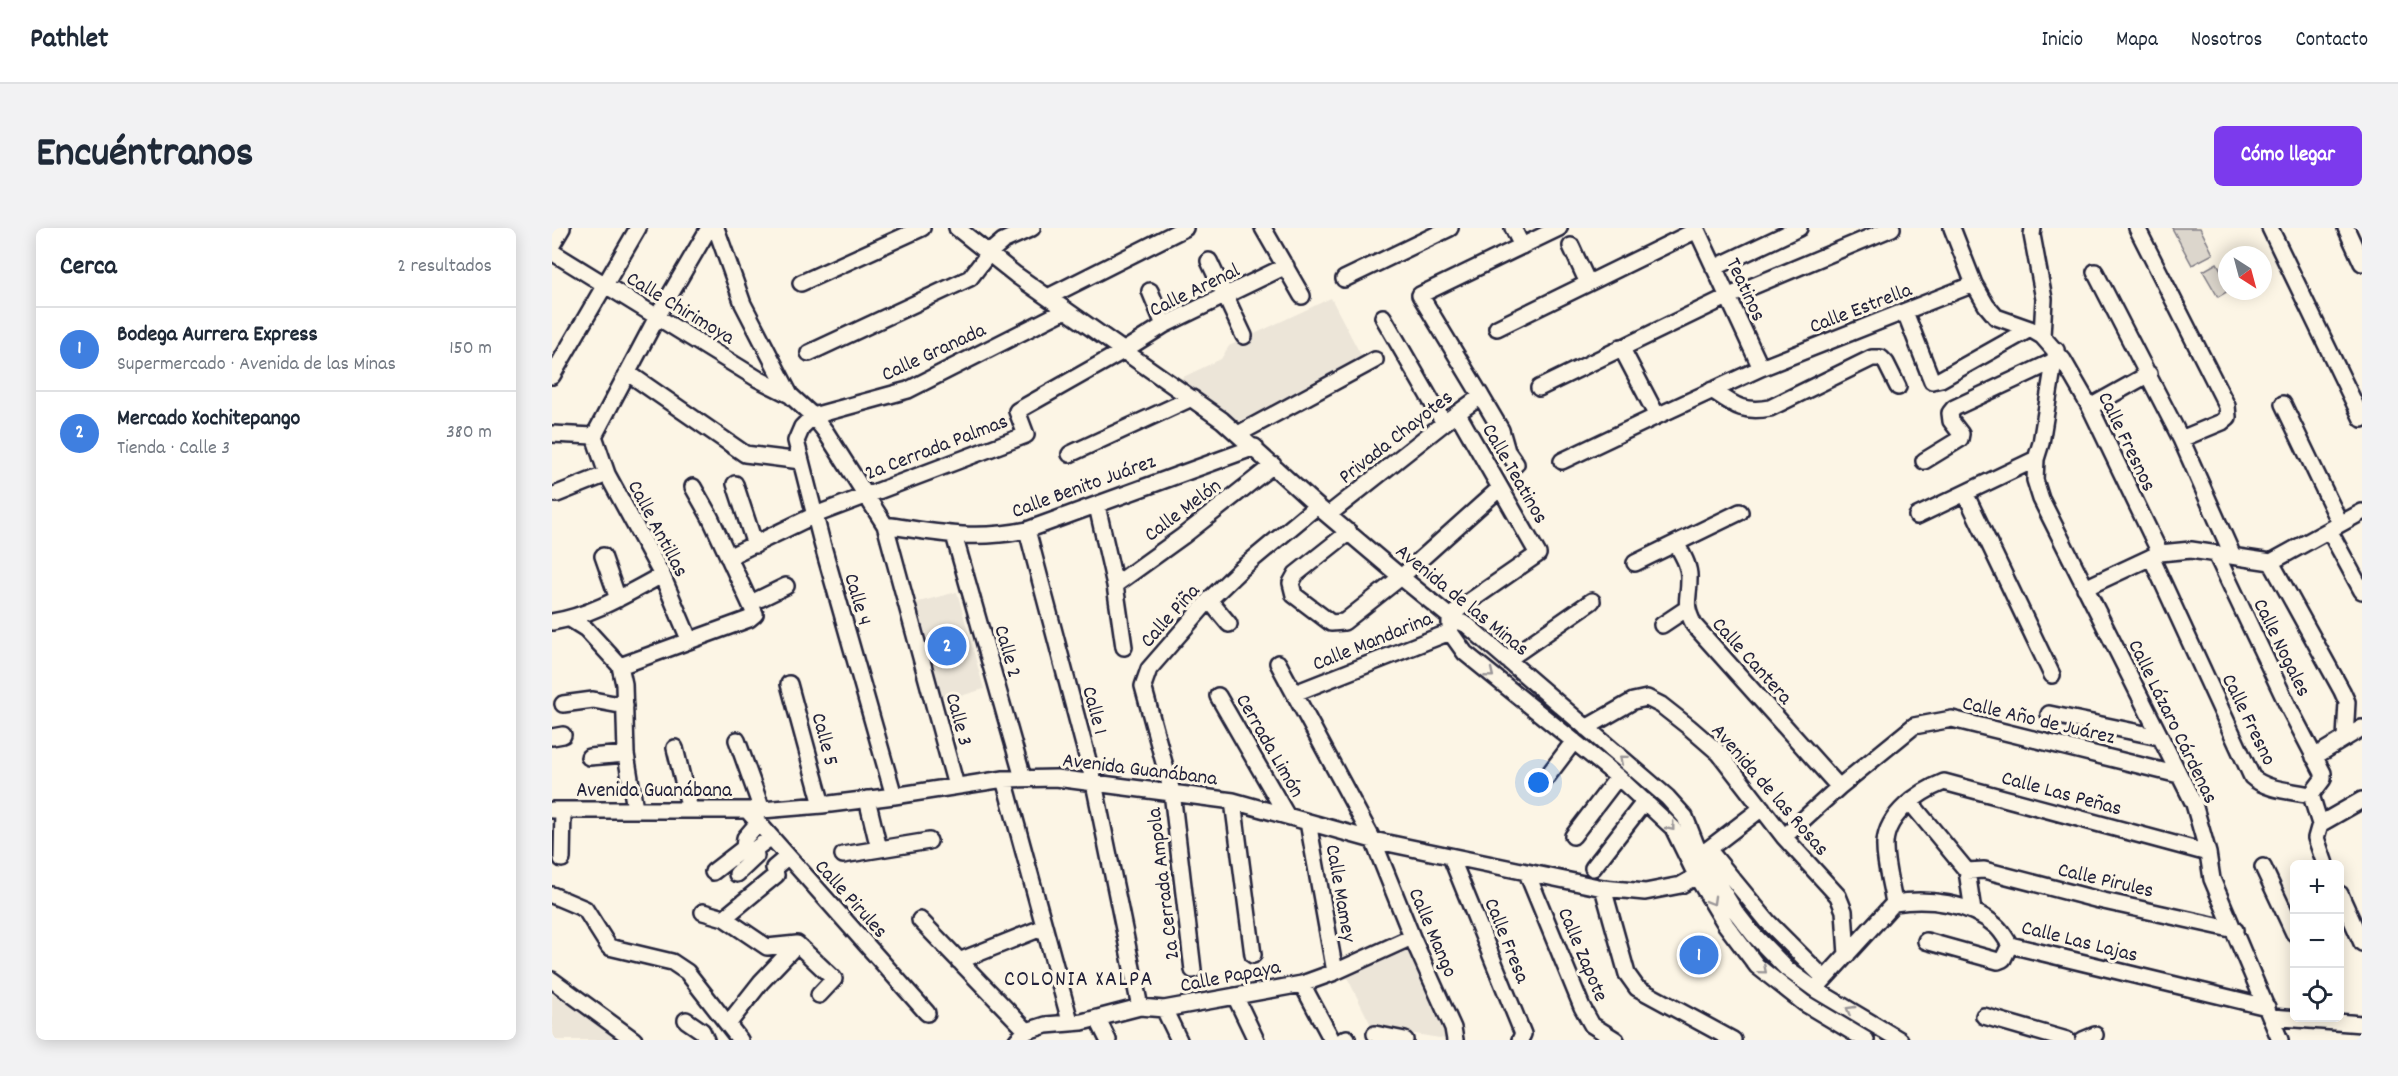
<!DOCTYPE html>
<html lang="es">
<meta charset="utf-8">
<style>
:root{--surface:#fff;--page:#f2f2f3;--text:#1f2937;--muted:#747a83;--line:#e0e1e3;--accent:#7c3aed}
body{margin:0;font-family:Dekko,sans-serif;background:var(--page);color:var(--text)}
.controls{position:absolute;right:18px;bottom:18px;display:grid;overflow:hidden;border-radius:9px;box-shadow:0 3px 15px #0003}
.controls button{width:54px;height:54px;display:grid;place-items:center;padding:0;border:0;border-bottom:2px solid var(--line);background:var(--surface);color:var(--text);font:30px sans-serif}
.compass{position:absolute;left:1666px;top:18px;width:54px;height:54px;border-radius:50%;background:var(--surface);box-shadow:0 3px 15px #0003;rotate:144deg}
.you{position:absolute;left:987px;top:555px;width:21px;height:21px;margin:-15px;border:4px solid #fff;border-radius:50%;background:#1a73e8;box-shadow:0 0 0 9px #1a73e833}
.badge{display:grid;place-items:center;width:39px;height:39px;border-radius:50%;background:var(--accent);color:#fff;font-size:20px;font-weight:700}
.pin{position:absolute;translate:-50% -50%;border:3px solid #fff;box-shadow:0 2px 6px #0006}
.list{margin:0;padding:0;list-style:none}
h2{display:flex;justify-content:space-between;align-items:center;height:78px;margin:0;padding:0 24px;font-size:26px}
h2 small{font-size:20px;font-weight:400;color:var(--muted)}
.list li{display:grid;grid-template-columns:39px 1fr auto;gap:18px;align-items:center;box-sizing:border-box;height:84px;padding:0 24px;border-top:2px solid var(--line)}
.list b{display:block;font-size:22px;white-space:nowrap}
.list p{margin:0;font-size:20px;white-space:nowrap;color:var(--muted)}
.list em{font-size:20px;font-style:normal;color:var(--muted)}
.icon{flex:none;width:33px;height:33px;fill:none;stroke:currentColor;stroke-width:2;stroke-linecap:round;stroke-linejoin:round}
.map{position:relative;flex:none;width:1810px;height:812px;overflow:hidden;border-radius:9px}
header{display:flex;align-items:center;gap:36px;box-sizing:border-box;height:84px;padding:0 30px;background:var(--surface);border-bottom:2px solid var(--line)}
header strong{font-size:28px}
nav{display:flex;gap:33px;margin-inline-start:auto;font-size:21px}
.intro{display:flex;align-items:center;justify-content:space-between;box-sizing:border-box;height:144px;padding:0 36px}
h1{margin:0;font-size:42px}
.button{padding:15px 27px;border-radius:9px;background:var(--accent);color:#fff;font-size:21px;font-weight:700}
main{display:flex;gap:36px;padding:0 36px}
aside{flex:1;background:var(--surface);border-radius:9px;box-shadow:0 3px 15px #0003}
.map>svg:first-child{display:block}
.built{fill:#ece5d8}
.green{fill:#dcd6cc;stroke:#7f7c84;stroke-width:1.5}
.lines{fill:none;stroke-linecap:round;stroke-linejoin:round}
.minor-casing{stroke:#22223b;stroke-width:20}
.minor{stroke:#fcf5e5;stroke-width:15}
.oneway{stroke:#9a9698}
.labels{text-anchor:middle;stroke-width:6;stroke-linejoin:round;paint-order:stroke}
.street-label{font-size:21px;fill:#22223b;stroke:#fcf5e5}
.neighbourhood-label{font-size:22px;letter-spacing:1.5px;fill:#22223b;stroke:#fcf5e5}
</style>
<header>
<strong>Pathlet</strong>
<nav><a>Inicio</a><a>Mapa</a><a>Nosotros</a><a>Contacto</a></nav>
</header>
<div class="intro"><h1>Encuéntranos</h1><a class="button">Cómo llegar</a></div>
<main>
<aside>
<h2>Cerca<small>2 resultados</small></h2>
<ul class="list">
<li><span class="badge" style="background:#3f7fe0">1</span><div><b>Bodega Aurrera Express</b><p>Supermercado · Avenida de las Minas</p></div><em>150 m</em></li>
<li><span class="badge" style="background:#3f7fe0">2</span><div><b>Mercado Xochitepango</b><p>Tienda · Calle 3</p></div><em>380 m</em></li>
</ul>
</aside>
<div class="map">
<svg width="1810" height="812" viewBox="0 0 1810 812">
<rect width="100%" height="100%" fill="#fcf5e5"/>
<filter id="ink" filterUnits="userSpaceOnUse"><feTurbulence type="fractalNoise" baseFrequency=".0167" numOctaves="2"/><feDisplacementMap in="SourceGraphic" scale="12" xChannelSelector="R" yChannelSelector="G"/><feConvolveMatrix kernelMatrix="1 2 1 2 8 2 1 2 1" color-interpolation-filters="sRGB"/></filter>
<g filter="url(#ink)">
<path class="built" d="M 779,70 L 813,135 L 690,199 L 625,152 L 669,131 L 677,118 Z
M 405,364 L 432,461 L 385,475 L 359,376 Z
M 855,717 L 900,812 L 820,799 L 793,745 Z
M 4,764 L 68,812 L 0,812 L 0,768 Z"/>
<path class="green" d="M 1620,0 L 1648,0 L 1661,26 L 1640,37 Z
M 1665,35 L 1675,52 L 1676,63 L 1666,69 L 1651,43 Z"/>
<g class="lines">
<defs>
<path id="minor" d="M 164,0 L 191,76 L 238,167 L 261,188 L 273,203 L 333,297 L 404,558
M 405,0 L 464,47 L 670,192 L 765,278 L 849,349 L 898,389 L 915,397 L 1115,569 L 1133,589 L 1148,627 L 1183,683 L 1201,706 L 1235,741 L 1264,762 L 1348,812
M 711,0 L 750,68
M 961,0 L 970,18
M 1144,0 L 1209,140
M 1400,0 L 1422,56 L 1434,77 L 1444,89 L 1478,101 L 1490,108 L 1511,132 L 1538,179 L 1608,325
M 1481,0 L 1480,7 L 1492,71 L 1490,108
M 1585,0 L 1675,178 L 1676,189 L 1670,194 L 1629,211
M 1718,0 L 1810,191
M 1794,0 L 1810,35
M 0,17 L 10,0
M 1019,18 L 1036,55
M 0,24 L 206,151 L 238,167
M 657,33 L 692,108
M 1162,40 L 1247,0
M 1543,44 L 1629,211 L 1681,328
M 792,51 L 898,0
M 249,55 L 370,0
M 598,63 L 612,97
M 496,69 L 633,0
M 1353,84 L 1380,153 L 1389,151 L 1478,101
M 831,89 L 892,195
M 945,100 L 1145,2
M 1504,122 L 1489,215 L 1484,231 L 1483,252 L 1489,271 L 1642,576 L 1656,625 L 1660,651 L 1728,812
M 257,125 L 418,50 L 438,24 L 451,13 L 480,0
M 76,145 L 193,226 L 249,233
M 0,148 L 86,0
M 987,160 L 1175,69 L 1340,0
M 1160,162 C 1182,177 1190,185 1218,180 L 1320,130 L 1329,130 L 1334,135 L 1346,159
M 929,168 L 949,202 L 955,223 L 964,236
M 1731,176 L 1788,295
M 1538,179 L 1597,146
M 1105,188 L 1209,140 L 1422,56
M 0,206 L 42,208
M 686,206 L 823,132
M 42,208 L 105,89 L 157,0
M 42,208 L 55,246 L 110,347 L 137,411
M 518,226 L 640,170
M 1010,233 L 1105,188 L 1069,119
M 1372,233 L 1408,211 L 1409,206 L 1399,193 L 1398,185 L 1402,180 L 1502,133
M 183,256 L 203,317
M 5,266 L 55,246
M 1414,267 L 1500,447
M 545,278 L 563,357 L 572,419
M 776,287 L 892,195 L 929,168 L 868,67 L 1007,0
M 1365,288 L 1484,231
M 333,297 C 385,305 423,313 475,302 L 703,219
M 475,302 L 542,555 L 588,779
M 1777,302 L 1810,363
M 797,304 L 744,346 L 739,355 L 742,367 L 779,395 L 792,394 L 849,349 L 948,260
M 402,307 L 471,550
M 1124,315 C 1130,326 1138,338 1137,351 C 1137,373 1131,375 1142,397 L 1287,559
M 1664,326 L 1736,478 L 1771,545 L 1771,551 L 1759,567
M 51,328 L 66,371
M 176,329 L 263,287 L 474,207 L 465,183 L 571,123 L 612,97 L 734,38
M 1599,329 L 1700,549 C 1714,562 1740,563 1759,567 L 1768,596 L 1764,610 L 1773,636
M 1719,334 L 1790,463 L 1795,474 L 1793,510
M 1083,335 L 1188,284
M 563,357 L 631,308 L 721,237
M 1533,360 L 1608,325 L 1639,322 L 1719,334 L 1810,284
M 657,372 L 677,396
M 199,375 L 234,358
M 18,391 L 34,401 L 68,438 L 72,456 L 74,526 L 83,581
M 0,394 C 39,388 75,366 110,347
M 1110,397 L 1134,381
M 898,404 L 913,425 L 1066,549 L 1121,600 L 1145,649 L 1174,697 L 1205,738 L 1252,775 L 1314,812
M 955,432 L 1040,373
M 726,435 L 821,612 L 860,709 L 901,800 L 903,812
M 68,438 L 197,391 L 203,386 L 158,289 L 141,259
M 237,456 L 270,577
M 743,465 L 898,404 L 898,389 L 908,380 L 986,326 L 906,186
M 666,468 L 735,588
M 11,476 L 41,472 L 73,478
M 1497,486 L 1607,509
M 1034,500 L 1081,473 L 1095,470 L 1109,477 L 1137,499 L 1167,525 L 1232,609 L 1286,668 L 1292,683 L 1295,727
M 0,509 L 11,507
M 185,512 L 210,582
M 123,520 L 138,582
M 37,529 L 74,526
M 1762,529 L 1810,500
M 452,551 L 518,793
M 988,558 L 1022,513
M 342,568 L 270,315 L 244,213 L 250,199 L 261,188 L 356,162 L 514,82
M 315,571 L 327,621
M 681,573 L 701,727
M 1358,574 L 1415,643 L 1421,683
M 0,582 L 210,582 L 270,577 L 342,568 L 452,551 L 504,550 L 681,573 L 821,612 L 1051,660 L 1093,664 L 1129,657 L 1157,641
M 195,582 L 375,785
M 756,594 L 783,744
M 1768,596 L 1810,572
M 1021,608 L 1066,549
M 1232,609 L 1287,559 L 1362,498 L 1400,491 L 1627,547
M 1156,621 L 1216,694 L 1272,750
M 1150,626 L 1210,580
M 291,627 L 377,613
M 899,629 L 971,806 L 968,812
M 10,631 L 11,582
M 1711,639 L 1742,705
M 1041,640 L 1093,573
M 1415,643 L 1432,642 L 1547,672 L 1683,702
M 161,644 L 192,620 L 193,610 L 205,596
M 975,645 L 1030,779 L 1040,797 L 1064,812
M 185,646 L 204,628 L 203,621 L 218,610
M 1051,660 L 1075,746 L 1085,760 L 1181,812
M 1788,666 L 1810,715
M 0,667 L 33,681 L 57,719 L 120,734 L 135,744 L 188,812
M 1342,675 C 1339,656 1332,634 1333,615 C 1335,586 1367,564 1392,554 L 1656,625
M 1342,675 C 1376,670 1417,674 1444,698 C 1450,703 1454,711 1458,717 L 1715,779
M 151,684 L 172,690 L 215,719 L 245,716
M 172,690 L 224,647 L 222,640 L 235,629
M 368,692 L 475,803
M 1374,713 L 1446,733 L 1451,731 L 1458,717
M 245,716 L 282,751 L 267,767
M 407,733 L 492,699
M 641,742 L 620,564 L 591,458 L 597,441 L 657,372 L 688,342 L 765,278
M 0,752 L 82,812
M 750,756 L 780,812
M 1267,757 L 1342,675
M 683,768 L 704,812
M 612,781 L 627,812
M 1432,788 L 1515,812
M 1719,789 L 1810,796
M 545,790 L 556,812
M 134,792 L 150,803 L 154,812
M 176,796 L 209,754 L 245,716
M 823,806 L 853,812
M 465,812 L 475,803 L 494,797 L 530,794 L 588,779 L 612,781 L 750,756 L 783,744 L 860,709
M 791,812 L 795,810
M 1531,812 L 1543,807"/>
</defs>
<use href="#minor" class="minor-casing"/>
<use href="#minor" class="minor"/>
</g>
<defs><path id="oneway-chevron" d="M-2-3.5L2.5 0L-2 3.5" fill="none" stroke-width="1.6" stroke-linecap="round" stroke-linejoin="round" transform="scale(1.5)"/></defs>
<g class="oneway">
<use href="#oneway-chevron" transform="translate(938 446) rotate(39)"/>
<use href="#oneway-chevron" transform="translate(1071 531) rotate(-140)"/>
<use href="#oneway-chevron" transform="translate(1119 599) rotate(51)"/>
<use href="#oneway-chevron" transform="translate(1160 673) rotate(60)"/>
<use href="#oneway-chevron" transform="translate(1211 742) rotate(40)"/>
<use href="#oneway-chevron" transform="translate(1298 782) rotate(-149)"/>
</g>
</g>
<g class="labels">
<g class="street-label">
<text transform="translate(642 61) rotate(-26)" y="7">Calle Arenal</text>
<text transform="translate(1195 61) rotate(65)" y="7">Teatinos</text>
<text transform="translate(129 79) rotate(31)" y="7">Calle Chirimoya</text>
<text transform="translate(1308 79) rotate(-21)" y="7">Calle Estrella</text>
<text transform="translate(381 123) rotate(-25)" y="7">Calle Granada</text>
<text transform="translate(843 208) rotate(-38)" y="7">Privada Chayotes</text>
<text transform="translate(1576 213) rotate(64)" y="7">Calle Fresnos</text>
<text transform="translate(384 218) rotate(-21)" y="7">2a Cerrada Palmas</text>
<text transform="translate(964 245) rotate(60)" y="7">Calle Teatinos</text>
<text transform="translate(531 257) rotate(-20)" y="7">Calle Benito Juárez</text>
<text transform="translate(630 281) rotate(-37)" y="7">Calle Melón</text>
<text transform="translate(107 300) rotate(62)" y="7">Calle Antillas</text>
<text transform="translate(307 371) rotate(74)" y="7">Calle 4</text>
<text transform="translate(911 371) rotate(39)" y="7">Avenida de las Minas</text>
<text transform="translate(617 387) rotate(-48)" y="7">Calle Piña</text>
<text transform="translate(820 412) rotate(-22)" y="7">Calle Mandarina</text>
<text transform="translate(1731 419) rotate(64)" y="7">Calle Nogales</text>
<text transform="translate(457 423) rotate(74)" y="7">Calle 2</text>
<text transform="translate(1201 432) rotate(48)" y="7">Calle Cantera</text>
<text transform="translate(544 482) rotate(75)" y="7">Calle 1</text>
<text transform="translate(408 491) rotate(75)" y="7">Calle 3</text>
<text transform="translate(1487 491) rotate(13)" y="7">Calle Año de Juárez</text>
<text transform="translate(1698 491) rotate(64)" y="7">Calle Fresno</text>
<text transform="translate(1622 493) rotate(64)" y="7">Calle Lázaro Cárdenas</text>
<text transform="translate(274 511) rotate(75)" y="7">Calle 5</text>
<text transform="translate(719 517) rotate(60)" y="7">Cerrada Limón</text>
<text transform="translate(588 540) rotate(7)" y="7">Avenida Guanábana</text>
<text x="102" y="568">Avenida Guanábana</text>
<text transform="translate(1219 561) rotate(49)" y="7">Avenida de las Rosas</text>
<text transform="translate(1510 564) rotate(15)" y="7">Calle Las Peñas</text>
<text transform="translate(1554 651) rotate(13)" y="7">Calle Pirules</text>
<text transform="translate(610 656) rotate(-97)" y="7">2a Cerrada Ampola</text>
<text transform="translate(790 665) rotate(80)" y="7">Calle Mamey</text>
<text transform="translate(300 670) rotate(48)" y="7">Calle Pirules</text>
<text transform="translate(882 704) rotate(67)" y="7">Calle Mango</text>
<text transform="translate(956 712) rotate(68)" y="7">Calle Fresa</text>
<text transform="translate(1528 712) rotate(14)" y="7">Calle Las Lajas</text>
<text transform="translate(1032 726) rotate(67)" y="7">Calle Zapote</text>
<text transform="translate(678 747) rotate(-11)" y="7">Calle Papaya</text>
</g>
<g class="neighbourhood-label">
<text x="527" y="757">COLONIA XALPA</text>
</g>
</g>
</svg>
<div class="controls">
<button>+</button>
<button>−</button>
<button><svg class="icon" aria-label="locate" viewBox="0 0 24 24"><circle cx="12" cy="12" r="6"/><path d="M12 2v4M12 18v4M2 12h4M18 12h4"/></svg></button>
</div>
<svg class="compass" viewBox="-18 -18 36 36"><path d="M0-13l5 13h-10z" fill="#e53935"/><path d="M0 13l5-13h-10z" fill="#747a83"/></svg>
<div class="you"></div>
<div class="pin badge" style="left:1147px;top:727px;background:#3f7fe0">1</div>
<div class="pin badge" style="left:395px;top:418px;background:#3f7fe0">2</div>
</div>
</main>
